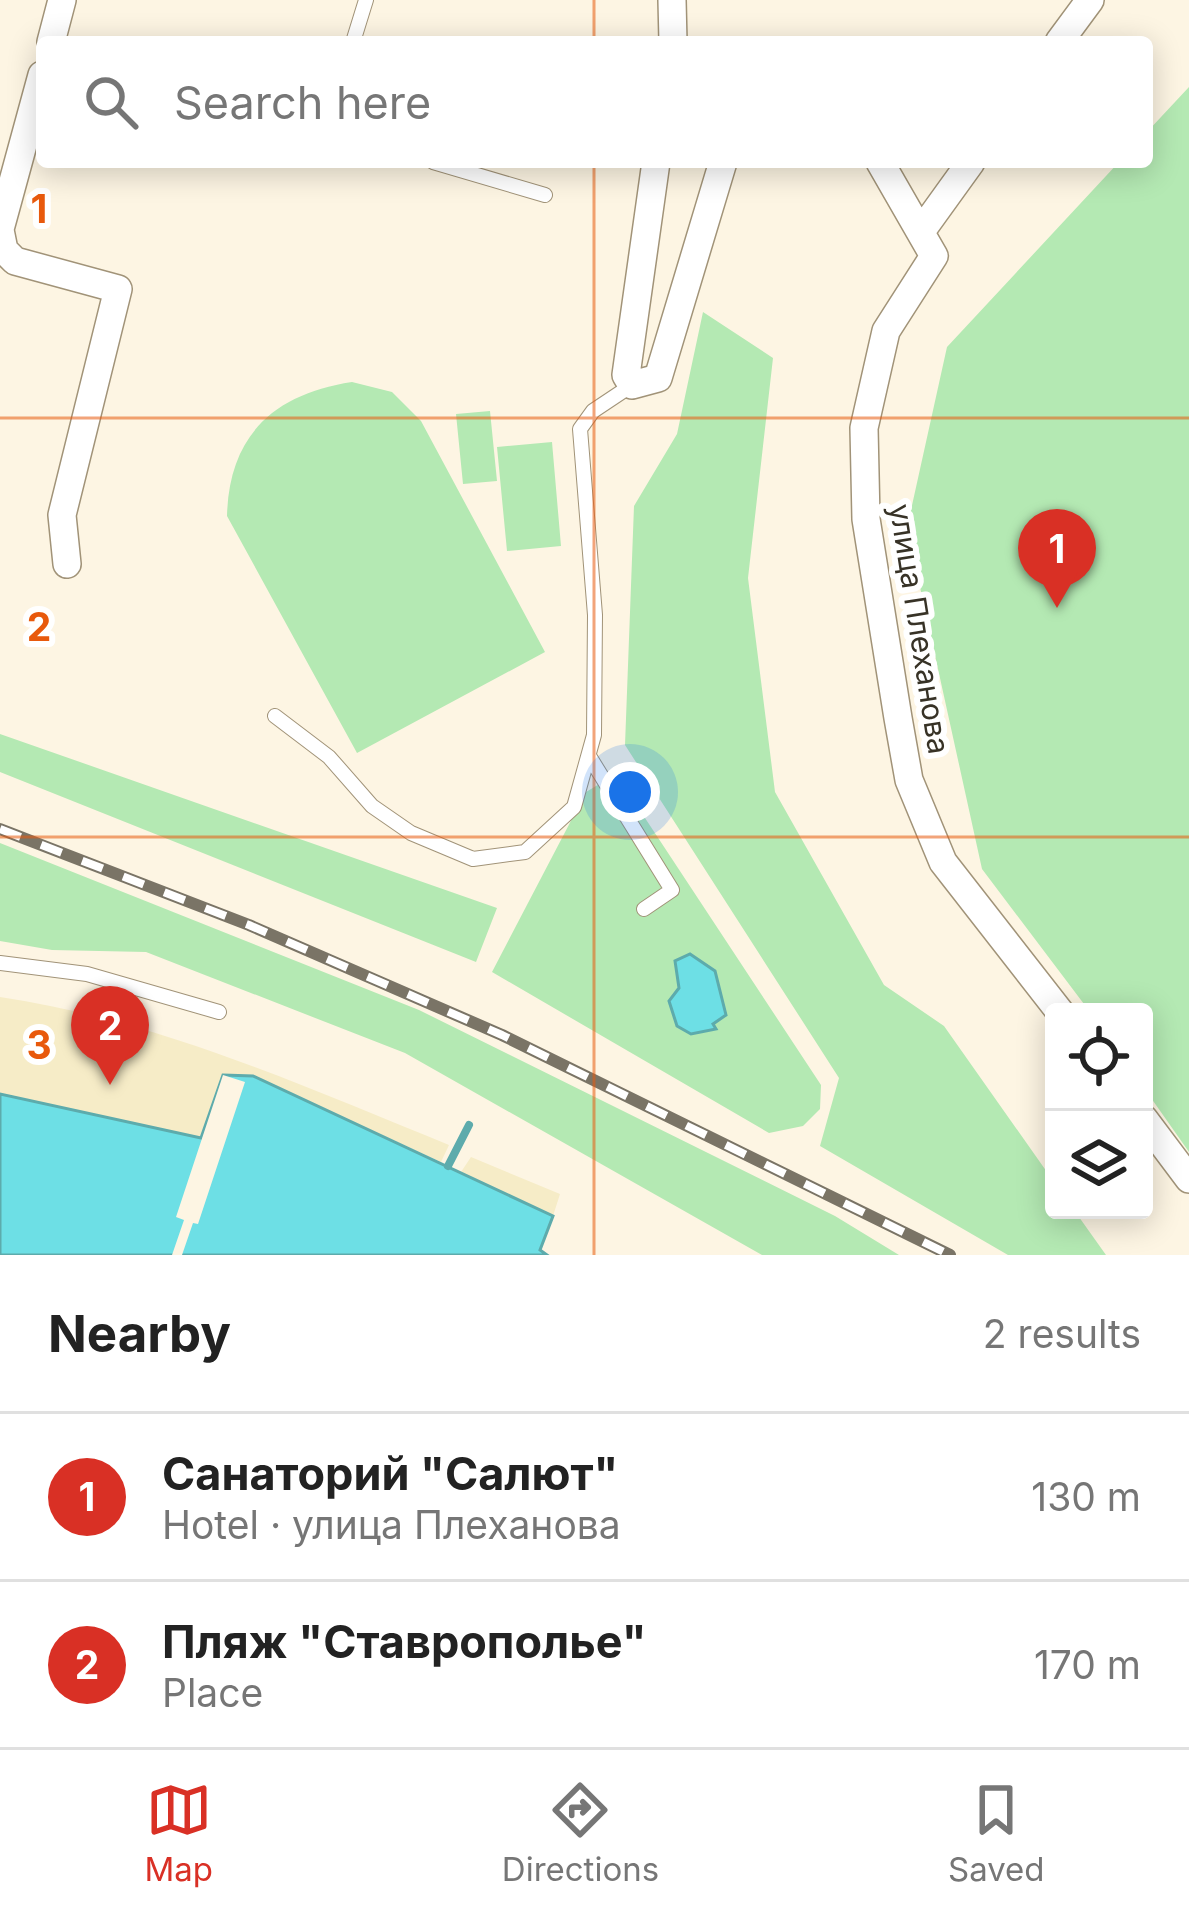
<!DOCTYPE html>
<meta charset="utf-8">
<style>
:root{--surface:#fff;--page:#f2f2f2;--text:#222;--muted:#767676;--line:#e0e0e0;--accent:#d93025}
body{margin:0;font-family:Inter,sans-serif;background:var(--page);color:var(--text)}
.controls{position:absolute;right:36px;bottom:36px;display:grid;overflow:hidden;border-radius:12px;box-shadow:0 6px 30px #0003}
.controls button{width:108px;height:108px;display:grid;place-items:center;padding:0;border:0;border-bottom:3px solid var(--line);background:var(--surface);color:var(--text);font:60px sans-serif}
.you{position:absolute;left:630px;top:792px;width:42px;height:42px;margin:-30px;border:9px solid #fff;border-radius:50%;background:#1a73e8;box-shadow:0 0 0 18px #1a73e833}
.badge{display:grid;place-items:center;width:78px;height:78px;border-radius:50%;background:var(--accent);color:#fff;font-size:39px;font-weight:700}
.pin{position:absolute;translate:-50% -99px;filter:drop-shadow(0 3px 6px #0008)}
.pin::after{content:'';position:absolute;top:63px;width:42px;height:36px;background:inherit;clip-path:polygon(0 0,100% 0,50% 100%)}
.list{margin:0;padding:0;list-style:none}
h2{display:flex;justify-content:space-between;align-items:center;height:156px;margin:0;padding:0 48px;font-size:51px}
h2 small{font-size:39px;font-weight:400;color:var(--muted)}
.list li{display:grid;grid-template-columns:78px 1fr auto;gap:36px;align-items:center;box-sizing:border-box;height:168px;padding:0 48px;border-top:3px solid var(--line)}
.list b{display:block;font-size:45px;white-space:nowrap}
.list p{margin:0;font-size:39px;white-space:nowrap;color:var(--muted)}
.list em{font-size:39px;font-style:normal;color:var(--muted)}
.icon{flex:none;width:66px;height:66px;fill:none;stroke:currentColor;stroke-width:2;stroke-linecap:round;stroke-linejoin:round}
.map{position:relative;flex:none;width:1189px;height:1255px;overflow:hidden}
.search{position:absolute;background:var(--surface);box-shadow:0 6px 30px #0003;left:36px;right:36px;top:36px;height:132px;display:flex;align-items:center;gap:30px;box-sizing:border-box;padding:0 42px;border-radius:12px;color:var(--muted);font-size:45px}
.sheet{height:492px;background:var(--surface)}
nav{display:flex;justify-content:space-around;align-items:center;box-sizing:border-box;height:168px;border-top:3px solid var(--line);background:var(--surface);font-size:33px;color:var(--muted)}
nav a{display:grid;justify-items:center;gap:6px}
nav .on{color:var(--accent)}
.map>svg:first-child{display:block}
.green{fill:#b4e9b3}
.sand{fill:#f6ecc7}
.water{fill:#6ddfe5;stroke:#5dabac;stroke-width:3}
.pier{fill:#fdf5e3}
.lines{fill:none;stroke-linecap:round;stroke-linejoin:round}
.stream{stroke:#5dabac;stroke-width:8}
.service-casing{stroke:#a19378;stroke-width:16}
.minor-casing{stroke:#a19378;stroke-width:30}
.service{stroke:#fff;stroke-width:14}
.minor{stroke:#fff;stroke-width:27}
.rail-casing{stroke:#7a7466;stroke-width:12}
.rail{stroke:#fff;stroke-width:8;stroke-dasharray:22;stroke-linecap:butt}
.grid{fill:none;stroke:#e8590c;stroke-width:3;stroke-opacity:0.55}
.labels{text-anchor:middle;stroke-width:12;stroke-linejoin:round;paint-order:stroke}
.street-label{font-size:30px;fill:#373226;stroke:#fff}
.grid-label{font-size:39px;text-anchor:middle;font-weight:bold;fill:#e8590c;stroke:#fff;stroke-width:12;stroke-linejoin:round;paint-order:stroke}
</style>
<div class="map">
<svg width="1189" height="1255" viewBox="0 0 1189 1255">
<rect width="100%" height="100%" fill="#fdf5e3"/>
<path class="green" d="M 1189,87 L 1189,1152 L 1144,1088 L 1144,1012 L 1090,1012 L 982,869 L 907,528 L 947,347 L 1119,162 L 1147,162 L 1147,132 Z
M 703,312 L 773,358 L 748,578 L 775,792 L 884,985 L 944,1026 L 1054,1182 L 1054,1210 L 1074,1210 L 1106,1255 L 1008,1255 L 820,1146 L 839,1078 L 625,745 L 634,506 L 677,434 Z
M 352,382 L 392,392 L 421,421 L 545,652 L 357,753 L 227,516 C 229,435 274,394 352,382 Z
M 490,411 L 497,481 L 463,484 L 456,414 Z
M 552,442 L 561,546 L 507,551 L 497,447 Z
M 0,734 L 497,908 L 476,962 L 0,772 Z
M 616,774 L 821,1085 L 820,1109 L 803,1126 L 769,1133 L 492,972 L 586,792 Z
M 0,843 L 419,1010 L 835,1216 L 899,1255 L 762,1255 L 405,1053 L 146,952 L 52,950 L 0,941 Z"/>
<path class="sand" d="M 0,997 C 156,1020 304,1086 449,1145 L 441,1162 L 253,1076 L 223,1075 L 202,1138 L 0,1094 Z
M 471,1157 L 560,1194 L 553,1216 L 461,1172 Z"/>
<path class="water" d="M 690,954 L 715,971 L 726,1015 L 713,1024 L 716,1029 L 691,1034 L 677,1026 L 669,1001 L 679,988 L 675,961 Z
M 223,1075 L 253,1076 L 553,1216 L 540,1250 L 547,1255 L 0,1255 L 0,1094 L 201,1138 Z"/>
<path class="pier" d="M 223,1075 L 245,1082 L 198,1224 L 193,1223 L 182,1255 L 172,1255 L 184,1220 L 176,1217 Z"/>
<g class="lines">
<path class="stream" d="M 448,1166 L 469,1125"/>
<defs>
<path id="service" d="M 353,42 L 366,0
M 433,162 L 545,195
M 275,716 L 329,757 L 372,806 L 411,833 L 473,859 L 525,852 L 574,807 L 594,735 L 595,615 L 580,429 L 593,411 L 632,385
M 589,756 L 672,890 L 644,909
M 0,963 L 87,974 L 219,1012"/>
<path id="minor" d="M 672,0 L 673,42
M 51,42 L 62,0
M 1059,42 L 1090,0
M 656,162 L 626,375 L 632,385 L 658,378 L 723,162
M 880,162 L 934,256 L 886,331 L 864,428 L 866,519 L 898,718 L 909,780 L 943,862 L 1060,1012
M 0,229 L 42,75
M 0,230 L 4,250 L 15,261 L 118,289 L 62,515 L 67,564
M 922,230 L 971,162
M 1144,1119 L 1189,1179"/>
</defs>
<use href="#service" class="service-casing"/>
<use href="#minor" class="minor-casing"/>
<use href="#service" class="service"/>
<use href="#minor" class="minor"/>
<defs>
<path id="rail" d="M 0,829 L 249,925 L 502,1035 L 950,1255"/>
</defs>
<use href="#rail" class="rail-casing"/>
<use href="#rail" class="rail"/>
</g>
<path class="grid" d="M 594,0 L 594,42M 594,162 L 594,1255M 0,418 L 1189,418M 0,837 L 1189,837"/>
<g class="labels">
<g class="street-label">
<text transform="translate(919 629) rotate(81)" y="10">улица Плеханова</text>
</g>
</g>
<g class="grid-label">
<text x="39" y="223">1</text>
<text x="39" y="641">2</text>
<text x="39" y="1059">3</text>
</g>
</svg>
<div class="controls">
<button><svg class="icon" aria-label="locate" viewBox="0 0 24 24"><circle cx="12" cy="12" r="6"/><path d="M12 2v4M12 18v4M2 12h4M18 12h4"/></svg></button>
<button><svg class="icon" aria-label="layers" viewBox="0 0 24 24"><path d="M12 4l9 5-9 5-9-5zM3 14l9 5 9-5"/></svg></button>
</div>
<div class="you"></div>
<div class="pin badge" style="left:1057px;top:608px">1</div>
<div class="pin badge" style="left:110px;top:1085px">2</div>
<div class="search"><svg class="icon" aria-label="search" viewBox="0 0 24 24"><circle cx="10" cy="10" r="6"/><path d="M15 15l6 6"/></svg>Search here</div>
</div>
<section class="sheet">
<h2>Nearby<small>2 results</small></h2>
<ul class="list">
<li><span class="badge">1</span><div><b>Санаторий &quot;Салют&quot;</b><p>Hotel · улица Плеханова</p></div><em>130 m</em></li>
<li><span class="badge">2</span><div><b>Пляж &quot;Ставрополье&quot;</b><p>Place</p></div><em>170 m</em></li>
</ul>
</section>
<nav>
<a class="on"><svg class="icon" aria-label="map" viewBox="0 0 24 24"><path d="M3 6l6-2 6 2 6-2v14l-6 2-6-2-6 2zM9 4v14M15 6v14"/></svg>Map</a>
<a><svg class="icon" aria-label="directions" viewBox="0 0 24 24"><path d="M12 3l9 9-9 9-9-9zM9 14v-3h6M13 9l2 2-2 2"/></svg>Directions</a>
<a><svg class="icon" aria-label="saved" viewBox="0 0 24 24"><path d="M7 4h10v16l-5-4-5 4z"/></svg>Saved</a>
</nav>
